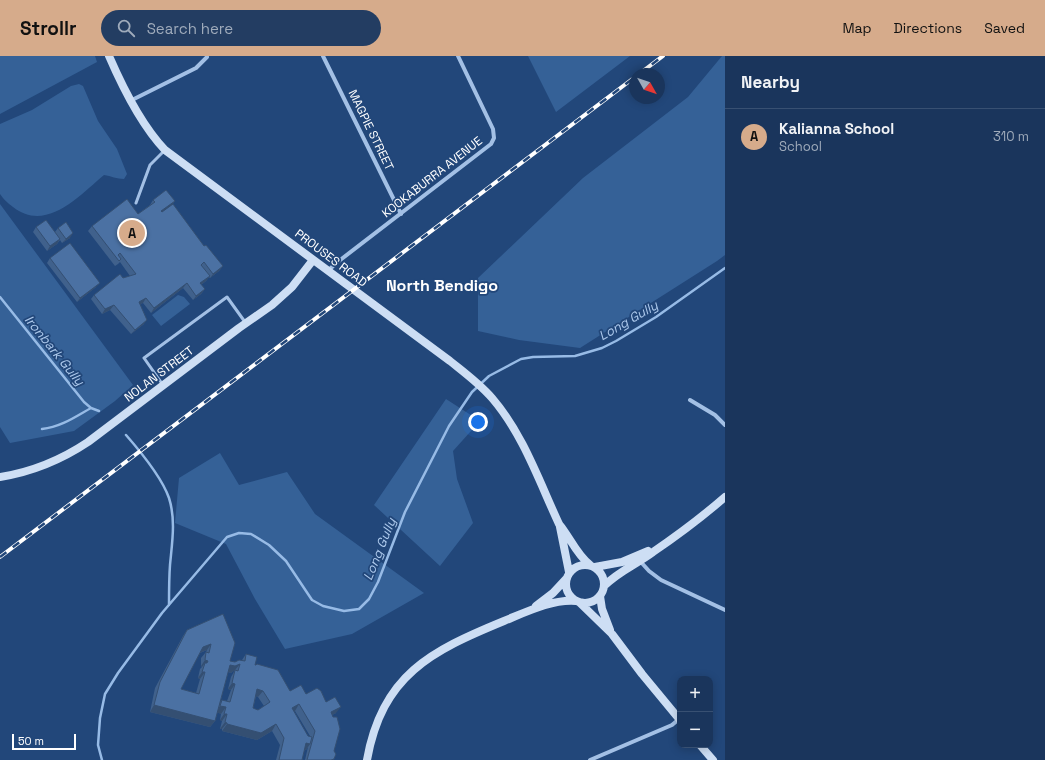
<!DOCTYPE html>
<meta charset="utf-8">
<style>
:root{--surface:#1a355c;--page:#233d62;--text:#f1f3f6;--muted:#9fabbb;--line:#385072;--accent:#d6ab8b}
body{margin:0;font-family:"Space Grotesk",sans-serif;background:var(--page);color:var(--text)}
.controls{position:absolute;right:12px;bottom:12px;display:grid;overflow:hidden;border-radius:8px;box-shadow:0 2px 10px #0003}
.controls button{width:36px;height:36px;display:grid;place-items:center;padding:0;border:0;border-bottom:1px solid var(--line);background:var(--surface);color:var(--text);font:20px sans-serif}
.compass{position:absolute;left:629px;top:12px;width:36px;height:36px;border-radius:50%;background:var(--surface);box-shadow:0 2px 10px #0003;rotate:130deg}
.scale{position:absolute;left:12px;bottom:10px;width:64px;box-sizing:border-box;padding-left:4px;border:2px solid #fff;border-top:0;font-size:11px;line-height:14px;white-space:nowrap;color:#fff;-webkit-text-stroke:3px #22477a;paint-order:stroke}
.you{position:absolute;left:478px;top:366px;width:14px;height:14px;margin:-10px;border:3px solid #fff;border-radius:50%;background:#1a73e8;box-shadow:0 0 0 6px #1a73e833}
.badge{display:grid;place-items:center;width:26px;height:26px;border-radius:50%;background:var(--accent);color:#111;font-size:13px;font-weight:700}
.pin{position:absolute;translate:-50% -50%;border:2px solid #fff;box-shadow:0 1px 4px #0006}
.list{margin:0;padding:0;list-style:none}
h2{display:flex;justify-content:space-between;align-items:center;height:52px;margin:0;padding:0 16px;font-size:17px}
h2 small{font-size:13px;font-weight:400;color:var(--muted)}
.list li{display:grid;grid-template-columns:26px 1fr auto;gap:12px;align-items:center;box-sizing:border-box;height:56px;padding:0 16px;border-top:1px solid var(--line)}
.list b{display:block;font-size:15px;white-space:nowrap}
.list p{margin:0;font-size:13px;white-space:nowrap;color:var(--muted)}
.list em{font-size:13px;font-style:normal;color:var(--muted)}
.icon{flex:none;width:22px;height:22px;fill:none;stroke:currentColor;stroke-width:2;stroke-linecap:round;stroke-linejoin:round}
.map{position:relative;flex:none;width:725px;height:704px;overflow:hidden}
header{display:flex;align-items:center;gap:24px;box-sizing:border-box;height:56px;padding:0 20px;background:var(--accent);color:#111}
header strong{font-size:19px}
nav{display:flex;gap:22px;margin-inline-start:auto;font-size:14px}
.search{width:280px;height:36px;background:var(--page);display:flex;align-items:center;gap:10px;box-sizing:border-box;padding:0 14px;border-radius:22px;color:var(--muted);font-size:15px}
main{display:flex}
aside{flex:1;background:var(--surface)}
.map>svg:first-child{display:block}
.green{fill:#356197}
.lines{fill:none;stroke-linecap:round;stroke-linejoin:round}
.stream{stroke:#97bbe6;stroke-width:2.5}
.lane{stroke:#a3c0e5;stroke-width:3}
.street{stroke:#a3c0e5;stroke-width:4}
.secondary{stroke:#cddef4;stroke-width:8}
.rail-casing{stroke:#fff;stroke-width:4}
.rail{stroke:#22477a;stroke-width:2.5;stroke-dasharray:8;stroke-linecap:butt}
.wall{fill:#40618c;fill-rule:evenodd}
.shaded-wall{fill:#344f72}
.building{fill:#4b71a3;stroke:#344f72;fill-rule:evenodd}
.labels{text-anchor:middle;stroke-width:3.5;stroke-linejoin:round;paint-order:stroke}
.street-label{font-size:12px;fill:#fff;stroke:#22477a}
.water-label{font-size:13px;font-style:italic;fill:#aecaed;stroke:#22477a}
.district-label{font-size:16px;font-weight:bold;fill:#fff;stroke:#22477a}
</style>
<header>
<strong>Strollr</strong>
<div class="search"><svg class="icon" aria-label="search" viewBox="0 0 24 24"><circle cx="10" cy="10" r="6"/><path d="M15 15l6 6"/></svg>Search here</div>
<nav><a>Map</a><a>Directions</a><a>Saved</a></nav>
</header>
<main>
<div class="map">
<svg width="725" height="704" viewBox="0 0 725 704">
<rect width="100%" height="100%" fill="#22477a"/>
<path class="green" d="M 0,0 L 95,0 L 97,6 L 0,58 Z
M 528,0 L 630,0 L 556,56 Z
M 722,0 L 725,0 L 725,199 L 717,205 L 580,292 L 519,284 L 478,275 L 478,222 L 583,122 L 688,41 Z
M 79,28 L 83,30 L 98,65 L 117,93 L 127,118 L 124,123 C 117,123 111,120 104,119 C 79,140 46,177 13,151 C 8,147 4,144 0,138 L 0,68 L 32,54 L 71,30 Z
M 0,148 L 133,329 L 115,345 L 74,375 L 10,387 L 0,371 Z
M 178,239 L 184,241 L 190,248 L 161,270 L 152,259 Z
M 446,343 L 480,365 L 453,395 L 457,423 L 473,467 L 440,510 L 374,449 Z
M 220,397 L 239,429 L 287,416 L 315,458 L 424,537 L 352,578 L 285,593 L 255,543 L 226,488 L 175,467 L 179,422 Z"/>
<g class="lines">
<path class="stream" d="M 0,241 L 84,346 L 91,352 L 99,355
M 42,373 C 61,371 75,361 91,352
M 126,379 C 140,395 162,422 169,442 C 176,464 172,487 170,509 C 169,522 169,535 169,549
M 102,704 L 98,689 L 100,662 L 105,638 L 118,617 L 162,557 L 227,481 L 239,477 L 251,478 L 269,489 L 286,505 L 312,544 L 323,550 L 344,555 L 359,553 L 369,543 L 378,526 L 405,456 L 449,370 L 472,336 L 489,320 L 521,303 L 533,301 L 575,300 L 602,292 L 616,285 L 656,261 L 725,212"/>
<path class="lane" d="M 136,147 L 150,109 L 164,95
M 163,329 L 144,302 L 227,241 L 245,266"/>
<path class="street" d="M 323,0 L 401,158
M 132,44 L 196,12 L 207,1
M 328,215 L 335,208 L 491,88 L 494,82 L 493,73 L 458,0
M 690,344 L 715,359 L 725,369
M 640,505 L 649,515 L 661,524 L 725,554
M 590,704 L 672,669 L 679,663"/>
<path class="secondary" d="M 109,0 C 122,30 142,70 165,94 L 450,305 C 465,317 480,328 492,342 C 523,378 539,425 559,468 C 570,481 576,498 590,509
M 0,421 C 32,416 61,404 88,386 L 239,272 L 272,249 L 292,231 L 313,204
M 560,471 L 569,516
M566 528a19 19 0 1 1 38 0a19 19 0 1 1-38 0Z
M 595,511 L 622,506 L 648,495
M 604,530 C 619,515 637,508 653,496 C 678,479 702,461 725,441
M 600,540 L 602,553 L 610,574
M 579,546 L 612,578 L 642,618 L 680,664
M 536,550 L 553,537 L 566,523
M 700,689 L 713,704
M 367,704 C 382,619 431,595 504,565 C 526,556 552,543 576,545"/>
<defs>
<path id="rail" d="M 639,18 L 663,0
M 0,501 L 635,21"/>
</defs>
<use href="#rail" class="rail-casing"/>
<use href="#rail" class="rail"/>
</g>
<path class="wall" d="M 153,144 L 175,145 L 172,149 L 204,190 L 223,210 L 219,215 L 210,222 L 209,221 L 206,225 L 201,229 L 205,233 L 201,238 L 193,244 L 183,232 L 151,257 L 143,247 L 140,248 L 144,268 L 131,278 L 110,254 L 102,258 L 91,243 L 94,239 L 123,222 L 130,220 L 120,206 L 118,208 L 115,210 L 88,175 L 92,170 L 138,158 L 150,149 Z
M 36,171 L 55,176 L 58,172 L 70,182 L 62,187 L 60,184 L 57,188 L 47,195 L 33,176 Z
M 50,202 L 96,231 L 77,246 L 47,207 Z
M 223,558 L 230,605 L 235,606 L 242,604 L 246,598 L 255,609 L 256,609 L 257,608 L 290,635 L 306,638 L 326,646 L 336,657 L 332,659 L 334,695 L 333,704 L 305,704 L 308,691 L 306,694 L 304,694 L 302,704 L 276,704 L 280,689 L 272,675 L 257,684 L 222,675 L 222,673 L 220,673 L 222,665 L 220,664 L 221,658 L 217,656 L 215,665 L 210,671 L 150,656 L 155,632 L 183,580 L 187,574 ZM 207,594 L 206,596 L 201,602 L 201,610 L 202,611 L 200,613 L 198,622 L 200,623 L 196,637 L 181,633 L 200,597 ZM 235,614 L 231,621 L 228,633 L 231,634 L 227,645 L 222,644 L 220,647 L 228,616 L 231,617 ZM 256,640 L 258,641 L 264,650 L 258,654 L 253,652 ZM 294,655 L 295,655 L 310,680 L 308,680 Z"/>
<path class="shaded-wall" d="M 175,145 L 171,150 L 158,160 L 161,155 Z
M 73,177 L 70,182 L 62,187 L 66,183 Z
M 60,183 L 57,188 L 47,195 L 50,190 Z
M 223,210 L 219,215 L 210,222 L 213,218 Z
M 210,220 L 206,225 L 197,232 L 200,227 Z
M 100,227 L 96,231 L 77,246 L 80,242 Z
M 187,227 L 183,232 L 151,257 L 154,252 Z
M 205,233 L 201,238 L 193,244 L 196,240 Z
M 146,242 L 143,247 L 136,250 L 139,246 Z
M 114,249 L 110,254 L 102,258 L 105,253 Z
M 147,264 L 144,268 L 131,278 L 135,274 Z
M 211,588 L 207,594 L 199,597 L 203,591 Z
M 205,604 L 208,605 L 204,611 L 205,607 L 202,611 L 201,610 Z
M 240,608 L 235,614 L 231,617 L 225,615 L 230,609 Z
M 202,616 L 205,616 L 200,623 L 198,622 Z
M 232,627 L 235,628 L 231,634 L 228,633 Z
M 257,633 L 263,635 L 258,641 L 253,639 Z
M 299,648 L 295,655 L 288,658 L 292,652 Z
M 154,649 L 215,665 L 210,671 L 150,656 Z
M 220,650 L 226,651 L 221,658 L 216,656 Z
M 341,651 L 336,657 L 327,662 L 331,656 Z
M 224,658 L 227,658 L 222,665 L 220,664 Z
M 225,666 L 227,667 L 222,673 L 220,673 Z
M 227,668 L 276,668 L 272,675 L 257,684 L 222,675 Z
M 306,687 L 310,688 L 306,694 L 302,693 Z"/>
<path class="building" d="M 166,134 L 175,145 L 161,155 L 162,156 L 173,148 L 204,190 L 206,189 L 223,210 L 213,218 L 204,206 L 201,209 L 210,220 L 200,227 L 205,233 L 196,240 L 187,227 L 154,252 L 146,242 L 139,246 L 147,264 L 135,274 L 114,249 L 105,253 L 94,239 L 120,218 L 123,222 L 136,218 L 120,197 L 118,199 L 121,203 L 119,205 L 92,170 L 127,143 L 138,158 L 155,146 L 153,144 Z
M 46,164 L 60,183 L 50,190 L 36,171 Z
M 66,166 L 73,177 L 66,183 L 58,172 Z
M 70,187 L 100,227 L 80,242 L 50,202 Z
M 223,558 L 235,587 L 230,605 L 235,606 L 239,604 L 245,605 L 246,598 L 257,601 L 255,609 L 256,609 L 257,608 L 278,614 L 290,635 L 301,629 L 306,638 L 317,632 L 321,635 L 326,646 L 335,641 L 341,651 L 331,656 L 333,661 L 337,661 L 340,673 L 334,695 L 336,698 L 334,703 L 331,704 L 307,704 L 315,675 L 299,648 L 292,652 L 308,680 L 312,681 L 310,688 L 306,687 L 302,704 L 279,704 L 284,682 L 276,668 L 261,677 L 227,668 L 227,667 L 225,666 L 227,658 L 224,658 L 226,651 L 220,650 L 222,644 L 230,646 L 235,628 L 232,627 L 235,614 L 238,615 L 240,608 L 235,610 L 230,609 L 215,665 L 154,649 L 160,626 L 187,574 ZM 211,588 L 209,597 L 206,596 L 205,604 L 208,605 L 207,607 L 205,607 L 202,616 L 205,616 L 199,638 L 181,633 L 203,591 ZM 257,633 L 263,635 L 270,646 L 258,654 L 253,652 Z"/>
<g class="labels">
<g class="street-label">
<text transform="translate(371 74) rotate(64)" y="4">MAGPIE STREET</text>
<text transform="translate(432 121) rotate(-38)" y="4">KOOKABURRA AVENUE</text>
<text transform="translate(331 202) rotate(37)" y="4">PROUSES ROAD</text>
<text transform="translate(159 318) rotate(-37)" y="4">NOLAN STREET</text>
</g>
<g class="water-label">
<text transform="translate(628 264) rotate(-30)" y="5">Long Gully</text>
<text transform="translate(55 294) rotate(51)" y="5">Ironbark Gully</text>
<text transform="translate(379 493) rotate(-68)" y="5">Long Gully</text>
</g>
<g class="district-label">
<text x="442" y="235">North Bendigo</text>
</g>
</g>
</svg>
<div class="controls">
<button>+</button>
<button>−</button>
</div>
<svg class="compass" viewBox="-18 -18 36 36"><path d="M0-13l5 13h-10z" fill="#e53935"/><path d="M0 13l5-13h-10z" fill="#9fabbb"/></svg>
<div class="scale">50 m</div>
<div class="you"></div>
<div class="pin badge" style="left:132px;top:177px">A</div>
</div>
<aside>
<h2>Nearby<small></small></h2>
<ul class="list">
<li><span class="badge">A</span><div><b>Kalianna School</b><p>School</p></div><em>310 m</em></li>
</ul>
</aside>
</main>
